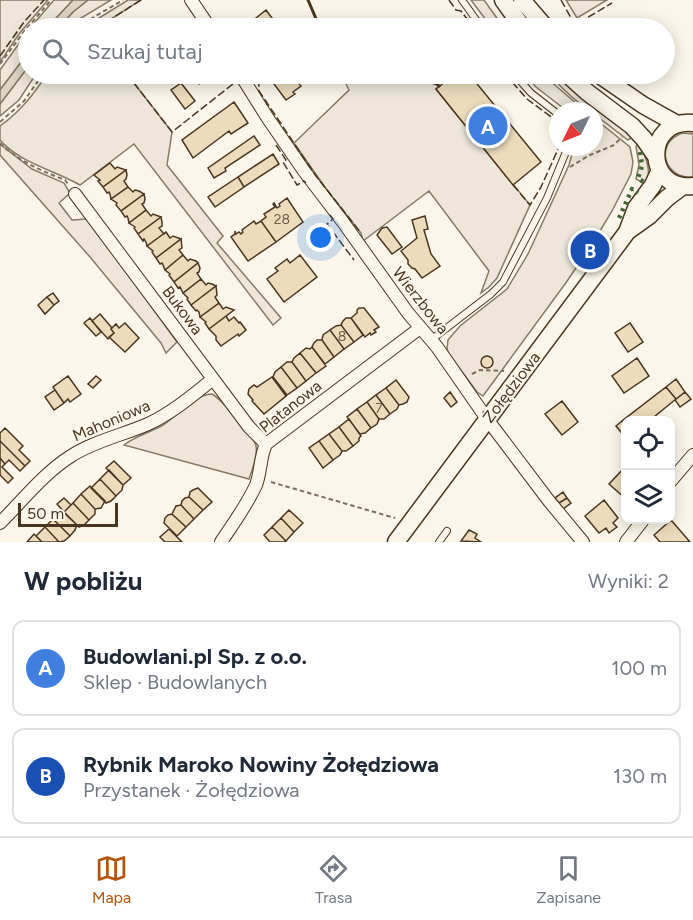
<!DOCTYPE html>
<html lang="pl">
<meta charset="utf-8">
<style>
:root{--surface:#fff;--page:#f6f6f7;--text:#1f2937;--muted:#747a83;--line:#e0e1e3;--accent:#b45309}
body{margin:0;font-family:Figtree,sans-serif;background:var(--page);color:var(--text)}
.controls{position:absolute;right:18px;bottom:18px;display:grid;overflow:hidden;border-radius:12px;box-shadow:0 3px 15px #0003}
.controls button{width:54px;height:54px;display:grid;place-items:center;padding:0;border:0;border-bottom:2px solid var(--line);background:var(--surface);color:var(--text);font:30px sans-serif}
.compass{position:absolute;left:549px;top:102px;width:54px;height:54px;border-radius:50%;background:var(--surface);box-shadow:0 3px 15px #0003;rotate:227deg}
.scale{position:absolute;left:18px;bottom:15px;width:100px;box-sizing:border-box;padding-left:6px;border:3px solid #4a3520;border-top:0;font-size:16px;line-height:21px;white-space:nowrap;color:#4a3520;-webkit-text-stroke:4px #fbf6e9;paint-order:stroke}
.you{position:absolute;left:321px;top:238px;width:21px;height:21px;margin:-15px;border:4px solid #fff;border-radius:50%;background:#1a73e8;box-shadow:0 0 0 9px #1a73e833}
.badge{display:grid;place-items:center;width:39px;height:39px;border-radius:50%;background:var(--accent);color:#fff;font-size:20px;font-weight:700}
.pin{position:absolute;translate:-50% -50%;border:3px solid #fff;box-shadow:0 2px 6px #0006}
.list{margin:0;padding:0;list-style:none}
h2{display:flex;justify-content:space-between;align-items:center;height:78px;margin:0;padding:0 24px;font-size:26px}
h2 small{font-size:20px;font-weight:400;color:var(--muted)}
.list li{display:grid;grid-template-columns:39px 1fr auto;gap:18px;align-items:center;box-sizing:border-box;height:96px;margin:0 12px 12px;padding:0 12px;border:2px solid var(--line);border-radius:12px}
.list b{display:block;font-size:22px;white-space:nowrap}
.list p{margin:0;font-size:20px;white-space:nowrap;color:var(--muted)}
.list em{font-size:20px;font-style:normal;color:var(--muted)}
.icon{flex:none;width:33px;height:33px;fill:none;stroke:currentColor;stroke-width:2;stroke-linecap:round;stroke-linejoin:round}
.map{position:relative;flex:none;width:693px;height:542px;overflow:hidden}
.search{position:absolute;background:var(--surface);box-shadow:0 3px 15px #0003;left:18px;right:18px;top:18px;height:66px;display:flex;align-items:center;gap:15px;box-sizing:border-box;padding:0 21px;border-radius:33px;color:var(--muted);font-size:22px}
.sheet{height:294px;background:var(--surface)}
nav{display:flex;justify-content:space-around;align-items:center;box-sizing:border-box;height:84px;border-top:2px solid var(--line);background:var(--surface);font-size:16px;color:var(--muted)}
nav a{display:grid;justify-items:center;gap:3px}
nav .on{color:var(--accent)}
.map>svg:first-child{display:block}
.green{fill:#ede6d9;stroke:#887966;stroke-width:1.5}
.water{fill:#dcd4c6;stroke:#887966;stroke-width:1.5}
.building{fill:#ecdcbc;stroke:#4a3520;stroke-width:1.5}
.lines{fill:none;stroke-linecap:round;stroke-linejoin:round}
.lane-casing{stroke:#4a3520;stroke-width:8}
.street-casing{stroke:#4a3520;stroke-width:14}
.secondary-casing{stroke:#4a3520;stroke-width:19}
.path{stroke:#7f6f5c;stroke-width:2;stroke-dasharray:4.5 3;stroke-linecap:butt}
.lane{stroke:#fbf6e9;stroke-width:6}
.street{stroke:#fbf6e9;stroke-width:12}
.secondary{stroke:#fbf6e9;stroke-width:16}
.hedge{stroke:#436837;stroke-width:4.5;stroke-dasharray:3 4.5;stroke-linecap:butt}
.fence{stroke:#4a3520;stroke-width:1.5;stroke-dasharray:8 3;stroke-linecap:butt}
.wall{stroke:#4a3520;stroke-width:3}
.labels{text-anchor:middle;stroke-width:4.5;stroke-linejoin:round;paint-order:stroke}
.number-label{font-size:14px;fill:#725f47}
.street-label{font-size:16px;fill:#4a3520;stroke:#fbf6e9}
</style>
<div class="map">
<svg width="693" height="542" viewBox="0 0 693 542">
<rect width="100%" height="100%" fill="#fbf6e9"/>
<path class="green" d="M 0,0 L 48,0 L 19,34 L 0,62 Z
M 54,0 L 73,0 L 47,28 L 30,28 Z
M 88,0 L 111,0 L 76,21 L 69,28 L 58,28 L 73,12 Z
M 128,0 L 141,0 L 97,28 L 82,28 L 90,24 L 92,27 L 101,22 L 99,18 Z
M 471,0 L 484,0 L 504,28 L 492,28 Z
M 566,0 L 607,0 L 577,18 Z
M 28,31 L 28,53 L 0,90 L 0,70 Z
M 28,67 L 28,74 L 36,74 L 19,100 L 0,116 L 0,104 Z
M 47,74 L 127,74 L 172,132 L 167,165 L 223,236 L 217,243 L 281,318 L 273,325 L 134,144 L 80,185 C 54,170 20,163 0,140 L 0,126 C 21,111 33,95 47,74 Z
M 341,74 L 405,74 L 437,84 L 439,86 L 436,89 L 530,205 L 497,278 L 489,287 L 481,293 L 489,271 L 429,191 L 363,241 L 361,233 L 327,190 L 294,143 L 349,90 Z
M 524,74 L 542,74 L 585,111 L 567,111 L 536,87 Z
M 548,74 L 557,74 L 573,89 L 633,137 L 628,140 L 594,114 L 594,111 C 580,108 559,84 548,74 Z
M 594,118 L 630,147 L 633,162 L 631,174 L 612,211 L 591,246 L 565,284 L 483,396 L 477,392 L 449,354 L 447,349 L 448,340 L 460,326 L 507,289 L 528,254 L 569,165 L 574,147 L 594,147 Z
M 683,133 L 693,134 L 693,177 C 663,179 654,142 683,133 Z
M 0,144 L 32,169 L 64,183 L 70,193 L 59,203 L 72,220 L 88,219 L 177,342 L 166,353 L 161,343 L 90,257 L 0,155 Z
M 639,144 C 646,157 652,171 646,185 L 636,179 L 639,165 L 636,146 Z
M 212,394 C 221,399 254,436 256,446 C 258,455 252,471 249,479 L 124,445 C 137,435 149,433 163,425 C 179,415 193,395 212,394 Z"/>
<path class="water" d="M 73,0 L 88,0 L 73,12 L 58,28 L 47,28 Z
M 28,53 L 28,67 L 0,104 L 0,90 Z"/>
<path class="building" d="M 266,10 L 272,18 L 256,28 L 251,22 Z
M 191,74 L 206,74 L 208,77 L 199,84 Z
M 279,74 L 281,75 L 282,74 L 291,74 L 301,86 L 293,92 L 295,94 L 286,100 L 271,80 Z
M 455,74 L 469,74 L 541,162 L 513,185 L 436,89 Z
M 181,83 L 195,101 L 185,109 L 171,90 Z
M 234,102 L 248,123 L 231,134 L 229,131 L 193,158 L 182,140 Z
M 254,136 L 260,145 L 225,168 L 226,171 L 214,178 L 208,168 Z
M 273,154 L 279,164 L 244,187 L 238,177 Z
M 110,163 L 115,169 L 117,167 L 126,170 L 103,187 L 98,181 L 100,180 L 94,175 Z
M 126,170 L 127,175 L 126,179 L 124,181 L 128,187 L 111,199 L 110,194 L 109,192 L 107,193 L 103,187 Z
M 238,177 L 244,187 L 215,207 L 208,197 Z
M 128,187 L 133,192 L 135,190 L 139,191 L 144,194 L 121,211 L 116,205 L 117,203 L 111,199 Z
M 144,194 L 145,199 L 144,203 L 142,204 L 146,210 L 129,223 L 128,218 L 127,216 L 125,217 L 121,211 Z
M 287,198 L 303,222 L 276,242 L 261,221 L 266,217 L 264,214 L 275,207 L 273,204 L 274,203 L 277,208 L 280,206 L 279,204 Z
M 146,210 L 151,216 L 153,214 L 161,217 L 138,234 L 134,228 L 135,227 L 129,223 Z
M 425,216 L 428,229 L 424,230 L 431,254 L 440,266 L 422,278 L 415,269 L 412,268 L 408,264 L 408,260 L 401,251 L 417,238 L 412,220 Z
M 161,217 L 162,222 L 162,226 L 159,228 L 164,234 L 166,232 L 147,246 L 146,242 L 144,239 L 143,241 L 138,234 Z
M 254,221 L 256,224 L 261,221 L 276,242 L 248,261 L 231,237 L 235,234 L 235,231 L 236,234 L 239,232 L 241,234 L 243,232 L 242,230 Z
M 387,227 L 402,247 L 392,254 L 377,235 L 382,228 Z
M 166,232 L 170,238 L 173,236 L 181,239 L 156,258 L 152,252 L 153,251 L 147,246 Z
M 181,239 L 182,248 L 179,250 L 183,255 L 165,270 L 163,265 L 162,263 L 160,264 L 156,258 Z
M 183,255 L 188,261 L 190,259 L 196,261 L 198,263 L 174,282 L 169,275 L 170,274 L 165,270 Z
M 300,255 L 317,277 L 284,302 L 267,279 L 278,271 L 275,268 L 287,259 L 290,263 Z
M 198,263 L 200,268 L 199,272 L 197,273 L 201,279 L 183,293 L 180,287 L 178,288 L 174,282 Z
M 201,279 L 206,285 L 208,283 L 212,284 L 216,286 L 191,305 L 187,299 L 188,298 L 183,293 Z
M 216,286 L 217,295 L 215,297 L 219,303 L 200,317 L 199,312 L 197,310 L 196,311 L 191,305 Z
M 53,293 L 59,301 L 54,305 L 47,297 Z
M 47,297 L 54,305 L 45,314 L 38,305 Z
M 219,303 L 223,309 L 226,307 L 234,310 L 209,329 L 205,323 L 206,322 L 200,317 Z
M 359,308 L 364,308 L 379,327 L 374,330 L 376,332 L 371,335 L 370,333 L 365,337 L 351,318 L 357,313 L 357,310 Z
M 100,314 L 112,328 L 111,329 L 114,333 L 108,339 L 92,321 Z
M 226,316 L 229,321 L 234,317 L 239,323 L 240,322 L 246,330 L 239,336 L 238,334 L 221,346 L 216,340 L 216,336 L 209,329 Z
M 90,318 L 101,332 L 96,336 L 84,323 Z
M 346,318 L 351,318 L 363,335 L 354,342 L 341,325 L 343,321 Z
M 125,323 L 139,338 L 125,352 L 109,337 L 114,333 L 111,329 L 116,324 L 119,328 Z
M 630,323 L 643,342 L 628,352 L 615,333 Z
M 341,325 L 354,342 L 344,349 L 330,330 L 336,326 Z
M 330,330 L 344,349 L 334,357 L 322,340 L 323,335 Z
M 317,340 L 322,340 L 334,357 L 325,364 L 312,347 L 314,343 Z
M 312,347 L 326,366 L 316,373 L 300,353 L 306,348 L 310,349 Z
M 300,353 L 316,373 L 306,381 L 292,362 L 294,358 Z
M481 362a6 6 0 1 1 12 0a6 6 0 1 1-12 0Z
M 637,358 L 649,376 L 624,393 L 612,376 Z
M 287,362 L 292,362 L 306,381 L 297,388 L 281,367 Z
M 281,367 L 297,388 L 287,395 L 273,377 L 275,372 Z
M 68,376 L 81,394 L 70,402 L 68,399 L 64,403 L 53,387 Z
M 96,376 L 101,380 L 93,388 L 88,384 Z
M 272,377 L 286,396 L 264,414 L 252,401 L 253,400 L 248,394 L 249,389 L 254,385 L 257,387 Z
M 676,379 L 685,392 L 676,399 L 666,387 Z
M 396,380 L 409,397 L 407,402 L 403,404 L 399,405 L 386,388 Z
M 666,387 L 676,399 L 649,421 L 626,421 L 626,426 L 622,421 Z
M 386,388 L 399,405 L 397,409 L 390,414 L 376,395 Z
M 55,390 L 64,403 L 54,410 L 45,397 Z
M 450,392 L 457,402 L 451,407 L 444,398 Z
M 685,392 L 691,399 L 680,407 L 675,400 Z
M 376,395 L 390,414 L 384,419 L 379,419 L 367,402 Z
M 562,401 L 578,422 L 562,435 L 545,414 Z
M 367,402 L 379,419 L 377,424 L 371,428 L 357,409 Z
M 357,409 L 371,428 L 365,433 L 360,434 L 347,417 Z
M 349,419 L 361,436 L 359,438 L 359,441 L 353,446 L 339,427 Z
M 622,421 L 626,426 L 626,438 L 616,426 Z
M 339,427 L 353,446 L 346,451 L 342,451 L 329,434 Z
M 5,428 L 23,446 L 19,450 L 30,461 L 25,466 L 0,441 L 0,433 Z
M 329,434 L 342,451 L 340,455 L 333,460 L 319,441 Z
M 0,441 L 25,466 L 20,471 L 9,460 L 5,464 L 0,458 Z
M 319,441 L 333,460 L 323,468 L 309,448 Z
M 0,458 L 5,464 L 2,467 L 13,478 L 8,483 L 0,475 Z
M 114,461 L 131,478 L 123,485 L 106,468 Z
M 626,466 L 626,499 L 609,484 Z
M 109,470 L 123,485 L 122,490 L 116,496 L 100,479 Z
M 100,479 L 116,496 L 111,501 L 106,503 L 91,488 Z
M 90,486 L 105,501 L 101,508 L 95,509 L 81,494 Z
M 198,488 L 212,502 L 203,510 L 189,497 L 190,492 L 193,490 Z
M 563,492 L 567,498 L 559,503 L 555,498 Z
M 81,494 L 95,509 L 95,514 L 89,520 L 73,503 Z
M 189,497 L 203,510 L 194,519 L 181,505 L 182,501 L 185,498 Z
M 64,498 L 71,505 L 64,512 L 57,504 Z
M 567,498 L 571,503 L 563,509 L 559,503 Z
M 604,500 L 618,518 L 613,523 L 617,527 L 609,533 L 606,528 L 599,533 L 585,516 Z
M 73,503 L 89,520 L 84,525 L 79,527 L 64,512 Z
M 181,505 L 194,519 L 186,527 L 172,514 L 176,506 Z
M 289,510 L 303,523 L 294,532 L 281,518 Z
M 62,511 L 77,525 L 75,530 L 70,536 L 53,519 Z
M 172,514 L 186,527 L 177,536 L 164,523 L 165,518 L 168,515 Z
M 281,518 L 294,532 L 286,541 L 272,527 Z
M 53,519 L 70,536 L 64,541 L 59,542 L 45,527 Z
M 671,520 L 690,542 L 660,542 L 654,535 Z
M 45,527 L 59,542 L 42,542 L 36,536 Z
M 272,527 L 286,541 L 284,542 L 270,542 L 264,535 Z
M 169,529 L 182,542 L 165,542 L 160,537 Z
M 469,530 L 477,534 L 475,538 L 481,542 L 461,541 Z
M 34,534 L 42,542 L 27,542 Z"/>
<g class="lines">
<defs>
<path id="lane" d="M 462,0 L 482,28
M 514,74 L 531,93 L 558,114
M 431,340 L 491,294 L 503,282 L 547,198 L 568,147
M 439,542 L 447,531"/>
<path id="street" d="M 191,0 L 210,28
M 240,74 L 267,117 L 304,171 L 343,222 L 408,313 L 437,347 L 487,419 L 549,501 L 583,542
M 75,194 L 249,427 L 266,444
M 670,482 L 693,455
M 0,523 C 23,500 44,473 71,456 C 94,441 123,435 148,424 C 172,413 193,395 213,379
M 221,542 C 233,524 247,505 256,485 C 261,472 260,457 266,444 L 420,328
M 626,542 L 643,520"/>
<path id="secondary" d="M 503,0 L 523,28
M 522,0 L 546,28
M 567,74 L 587,92 L 632,126 L 644,139 L 655,155
M 598,74 L 643,105 L 677,124
M 693,123 C 644,118 644,191 693,186
M 628,231 L 649,216 L 667,198 L 683,186
M 396,542 L 627,232 L 636,208 L 653,185 L 660,170"/>
</defs>
<use href="#lane" class="lane-casing"/>
<use href="#street" class="street-casing"/>
<use href="#secondary" class="secondary-casing"/>
<path class="path" d="M 78,28 L 94,17 L 123,0
M 0,64 L 23,33 L 51,0
M 0,122 L 24,101 L 43,74
M 0,143 C 18,161 42,171 65,180 L 68,184
M 570,167 L 588,156 L 614,145 L 622,137
M 472,374 L 480,370 L 504,371
M 271,482 L 395,518"/>
<use href="#lane" class="lane"/>
<use href="#street" class="street"/>
<use href="#secondary" class="secondary"/>
<path class="hedge" d="M 640,152 L 642,166 L 638,178 L 645,183
M 619,218 L 632,189 L 638,193"/>
<path class="fence" d="M 449,0 L 456,10 L 461,11 L 474,28
M 561,0 L 575,25 L 612,3
M 97,28 L 141,0
M 0,56 L 24,22 L 44,0
M 127,74 L 172,132 L 238,80 L 235,76 L 230,76 L 228,74
M 247,74 C 256,77 260,81 259,91 L 316,176 L 361,233
M 505,74 L 527,99 L 558,122
M 276,145 L 286,160 L 283,162 L 297,185 L 304,181 L 306,183
M 513,185 L 530,205 L 541,187 L 559,147
M 330,215 L 333,219 L 327,224 L 354,260"/>
<path class="wall" d="M 308,0 L 320,28
M 405,74 L 437,84 L 439,86"/>
</g>
<g class="labels">
<g class="number-label">
<text x="282" y="224">28</text>
<text x="342" y="341">8</text>
<text x="379" y="413">7</text>
</g>
<g class="street-label">
<text transform="translate(421 300) rotate(52)" y="6">Wierzbowa</text>
<text transform="translate(183 310) rotate(53)" y="6">Bukowa</text>
<text transform="translate(511 387) rotate(-53)" y="6">Żołędziowa</text>
<text transform="translate(290 406) rotate(-38)" y="6">Platanowa</text>
<text transform="translate(111 420) rotate(-23)" y="6">Mahoniowa</text>
</g>
</g>
</svg>
<div class="controls">
<button><svg class="icon" aria-label="locate" viewBox="0 0 24 24"><circle cx="12" cy="12" r="6"/><path d="M12 2v4M12 18v4M2 12h4M18 12h4"/></svg></button>
<button><svg class="icon" aria-label="layers" viewBox="0 0 24 24"><path d="M12 4l9 5-9 5-9-5zM3 14l9 5 9-5"/></svg></button>
</div>
<svg class="compass" viewBox="-18 -18 36 36"><path d="M0-13l5 13h-10z" fill="#e53935"/><path d="M0 13l5-13h-10z" fill="#747a83"/></svg>
<div class="scale">50 m</div>
<div class="you"></div>
<div class="pin badge" style="left:488px;top:126px;background:#3f7fe0">A</div>
<div class="pin badge" style="left:590px;top:250px;background:#1a4fb4">B</div>
<div class="search"><svg class="icon" aria-label="search" viewBox="0 0 24 24"><circle cx="10" cy="10" r="6"/><path d="M15 15l6 6"/></svg>Szukaj tutaj</div>
</div>
<section class="sheet">
<h2>W pobliżu<small>Wyniki: 2</small></h2>
<ul class="list">
<li><span class="badge" style="background:#3f7fe0">A</span><div><b>Budowlani.pl Sp. z o.o.</b><p>Sklep · Budowlanych</p></div><em>100 m</em></li>
<li><span class="badge" style="background:#1a4fb4">B</span><div><b>Rybnik Maroko Nowiny Żołędziowa</b><p>Przystanek · Żołędziowa</p></div><em>130 m</em></li>
</ul>
</section>
<nav>
<a class="on"><svg class="icon" aria-label="map" viewBox="0 0 24 24"><path d="M3 6l6-2 6 2 6-2v14l-6 2-6-2-6 2zM9 4v14M15 6v14"/></svg>Mapa</a>
<a><svg class="icon" aria-label="directions" viewBox="0 0 24 24"><path d="M12 3l9 9-9 9-9-9zM9 14v-3h6M13 9l2 2-2 2"/></svg>Trasa</a>
<a><svg class="icon" aria-label="saved" viewBox="0 0 24 24"><path d="M7 4h10v16l-5-4-5 4z"/></svg>Zapisane</a>
</nav>
